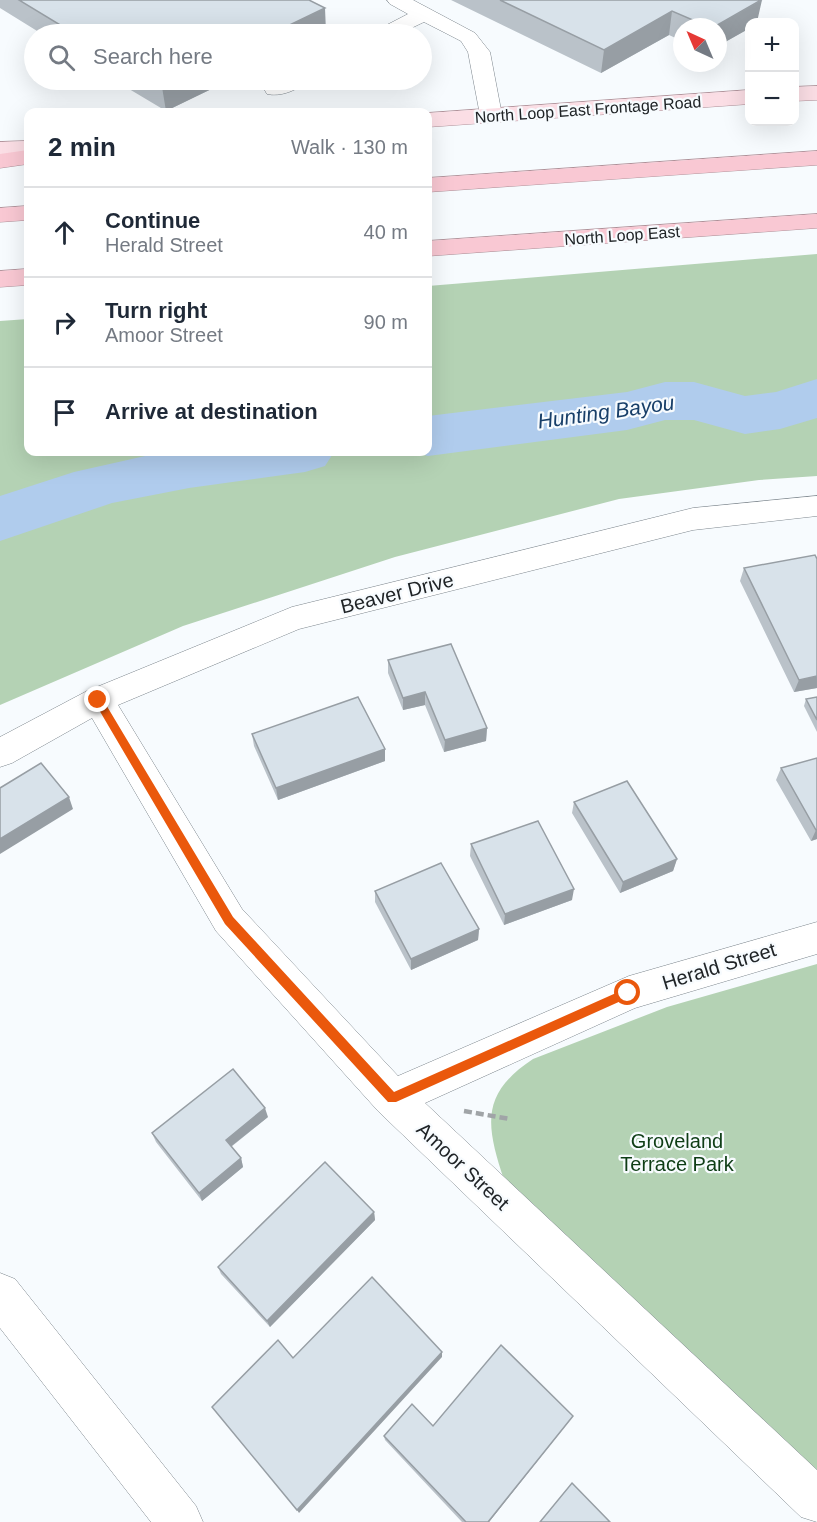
<!DOCTYPE html>
<meta charset="utf-8">
<style>
:root{--surface:#fff;--page:#f6f6f7;--text:#1f2937;--muted:#747a83;--line:#e0e1e3}
body{margin:0;font-family:Helvetica,sans-serif;background:var(--page);color:var(--text)}
.controls{position:absolute;right:18px;top:18px;display:grid;overflow:hidden;border-radius:12px;box-shadow:0 6px 24px #0002}
.controls button{width:54px;height:54px;display:grid;place-items:center;padding:0;border:0;border-bottom:2px solid var(--line);background:var(--surface);color:var(--text);font:30px sans-serif}
.compass{position:absolute;left:673px;top:18px;width:54px;height:54px;border-radius:50%;background:var(--surface);box-shadow:0 6px 24px #0002;rotate:316deg}
.stop{position:absolute;width:18px;height:18px;margin:-14px;border:4px solid #ea580c;border-radius:50%;background:#fff}
.stop.end{background:#ea580c;border-color:#fff;box-shadow:0 2px 6px #0008}
.list{margin:0;padding:0;list-style:none}
h2{display:flex;justify-content:space-between;align-items:center;height:78px;margin:0;padding:0 24px;font-size:26px}
h2 small{font-size:20px;font-weight:400;color:var(--muted)}
.list li{display:grid;grid-template-columns:39px 1fr auto;gap:18px;align-items:center;box-sizing:border-box;height:90px;padding:0 24px;border-top:2px solid var(--line)}
.list b{display:block;font-size:22px;white-space:nowrap}
.list p{margin:0;font-size:20px;white-space:nowrap;color:var(--muted)}
.list em{font-size:20px;font-style:normal;color:var(--muted)}
.icon{flex:none;width:33px;height:33px;fill:none;stroke:currentColor;stroke-width:2;stroke-linecap:round;stroke-linejoin:round}
.map{position:relative;flex:none;width:817px;height:1522px;overflow:hidden}
.search{position:absolute;background:var(--surface);box-shadow:0 6px 24px #0002;left:24px;top:24px;width:408px;height:66px;display:flex;align-items:center;gap:15px;box-sizing:border-box;padding:0 21px;border-radius:33px;color:var(--muted);font-size:22px}
.panel{position:absolute;background:var(--surface);box-shadow:0 6px 24px #0002;left:24px;top:108px;width:408px;height:348px;border-radius:12px}
.map>svg:first-child{display:block}
.green{fill:#b4d2b4}
.lines{fill:none;stroke-linecap:round;stroke-linejoin:round}
.river{fill:#b0cced;fill-rule:evenodd}
.minor-casing{stroke:#7c858c;stroke-width:1}
.major-casing{stroke:#ad8f97;stroke-width:1}
.highway-casing{stroke:#ad8f97;stroke-width:1}
.path{stroke:#a0a4a7;stroke-width:4.5;stroke-dasharray:8 4;stroke-linecap:butt}
.minor{fill:#fff;fill-rule:evenodd}
.major{fill:#fbdee5;fill-rule:evenodd}
.highway{fill:#f9c8d3;fill-rule:evenodd}
.wall{fill:#bac2c9}
.shaded-wall{fill:#979ea4}
.building{fill:#d8e2ea;stroke:#979ea4;stroke-width:1.5}
.route{fill:#ea580c}
.labels{text-anchor:middle;stroke-width:4.5;stroke-linejoin:round;paint-order:stroke}
.far-street-label{font-size:16px;fill:#202427;stroke:#f7fbfe}
.street-label{font-size:20px;fill:#202427;stroke:#f7fbfe}
.park-label{font-size:20px;fill:#0e3d15;stroke:#f7fbfe}
.water-label{font-size:21px;font-style:italic;fill:#183f69;stroke:#f7fbfe}
</style>
<div class="map">
<svg width="817" height="1522" viewBox="0 0 817 1522">
<rect width="100%" height="100%" fill="#f7fbfe"/>
<path class="green" d="M 817,254 L 817,476 L 759,480 L 619,499 L 395,557 L 183,626 L 0,705 L 0,321 L 28,319 L 28,452 L 428,452 L 428,286 Z
M 817,964 L 817,1475 L 504,1180 C 486,1125 480,1094 533,1059 L 667,1007 Z"/>
<g class="lines">
<path class="river" d="M 817,379 L 817,418 L 780,429 L 745,434 L 694,420 L 665,420 L 627,430 L 428,456 L 414,452 L 428,452 L 428,416 L 627,392 L 665,382 L 694,382 L 745,396 L 776,392 Z
M 163,452 L 334,452 L 325,466 L 305,472 L 189,488 L 112,503 L 0,541 L 0,496 L 74,472 Z"/>
<defs>
<path id="minor" d="M 387,0 L 413,0 L 475,33 L 490,52 L 502,115 L 499,120 L 491,122 L 483,120 L 480,115 L 468,52 L 461,41 L 424,22 L 399,34 L 374,34 L 377,30 L 408,14 L 390,4 Z
M 278,80 L 306,80 C 299,91 279,97 267,94 L 264,89 L 267,84 Z
M 817,496 L 817,516 L 693,530 L 299,629 L 118,705 L 242,909 L 398,1076 L 629,976 L 817,922 L 817,954 L 635,1008 L 425,1103 L 817,1470 L 817,1522 L 801,1517 L 378,1111 L 216,931 L 92,718 L 12,763 L 0,767 L 0,737 L 87,691 L 292,607 L 693,508 Z
M 0,1273 L 15,1279 L 196,1506 L 203,1522 L 151,1522 L 0,1328 Z"/>
<path id="major" d="M 817,86 L 817,100 L 794,101 L 794,87 Z
M 750,90 L 750,104 L 428,127 L 428,113 Z
M 28,141 L 28,155 L 0,156 L 0,142 Z"/>
<path id="highway" d="M 28,150 L 28,164 L 0,168 L 0,154 Z
M 817,151 L 817,165 L 428,192 L 428,178 Z
M 28,206 L 28,220 L 0,222 L 0,208 Z
M 817,214 L 817,228 L 428,256 L 428,241 Z
M 28,269 L 28,285 L 0,287 L 0,271 Z"/>
</defs>
<use href="#minor" class="minor-casing"/>
<use href="#major" class="major-casing"/>
<use href="#highway" class="highway-casing"/>
<path class="path" d="M 464,1111 L 510,1119"/>
<use href="#minor" class="minor"/>
<use href="#major" class="major"/>
<use href="#highway" class="highway"/>
</g>
<path class="wall" d="M 0,0 L 309,0 L 326,32 L 321,34 L 42,34 L 0,8 Z
M 451,0 L 762,0 L 750,22 L 750,28 L 718,46 L 718,27 L 682,27 L 682,41 L 669,35 L 601,73 Z
M 114,80 L 230,80 L 166,111 Z
M 744,568 L 817,688 L 794,692 L 740,581 Z
M 388,660 L 487,728 L 486,741 L 444,752 L 425,705 L 403,710 L 388,673 Z
M 817,697 L 817,732 L 804,706 L 806,699 Z
M 252,734 L 385,761 L 278,800 L 254,746 Z
M 817,758 L 817,839 L 811,841 L 776,780 L 781,768 Z
M 574,802 L 677,859 L 673,871 L 620,893 L 572,813 Z
M 471,844 L 572,900 L 504,925 L 470,856 Z
M 375,891 L 479,929 L 478,940 L 411,970 L 375,902 Z
M 268,1117 L 231,1147 L 241,1158 L 243,1167 L 202,1201 L 156,1142 L 152,1133 Z
M 374,1212 L 375,1220 L 270,1327 L 221,1274 L 218,1267 Z
M 570,1420 L 489,1522 L 462,1522 L 385,1440 L 384,1436 L 433,1426 Z"/>
<path class="shaded-wall" d="M 762,0 L 757,22 L 750,22 L 750,28 L 718,46 L 718,27 L 714,27 Z
M 325,8 L 326,32 L 321,34 L 271,34 Z
M 672,11 L 669,35 L 601,73 L 604,50 Z
M 178,80 L 230,80 L 166,111 L 162,87 Z
M 817,676 L 817,688 L 794,692 L 799,680 Z
M 425,692 L 425,705 L 403,710 L 403,698 Z
M 487,728 L 486,741 L 444,752 L 445,740 Z
M 385,749 L 385,761 L 278,800 L 276,788 Z
M 69,797 L 73,809 L 0,854 L 0,839 Z
M 816,830 L 817,830 L 817,839 L 811,841 Z
M 677,859 L 673,871 L 620,893 L 623,882 Z
M 574,889 L 572,900 L 504,925 L 505,914 Z
M 479,929 L 478,940 L 411,970 L 411,959 Z
M 265,1108 L 268,1117 L 229,1148 L 226,1140 Z
M 241,1158 L 243,1167 L 202,1201 L 199,1193 Z
M 374,1212 L 375,1220 L 270,1327 L 267,1321 Z
M 442,1352 L 442,1357 L 299,1513 L 297,1510 Z
M 573,1416 L 489,1522 L 488,1522 Z"/>
<path class="building" d="M 19,0 L 309,0 L 325,8 L 271,34 L 75,34 Z
M 500,0 L 761,0 L 714,27 L 709,27 L 672,11 L 604,50 Z
M 149,80 L 178,80 L 162,87 Z
M 815,555 L 817,559 L 817,676 L 799,680 L 744,568 Z
M 451,644 L 487,728 L 445,740 L 425,692 L 403,698 L 388,660 Z
M 358,697 L 385,749 L 276,788 L 252,734 Z
M 817,697 L 817,720 L 806,699 Z
M 817,758 L 817,830 L 816,830 L 781,768 Z
M 41,763 L 69,797 L 0,839 L 0,788 Z
M 627,781 L 677,859 L 623,882 L 574,802 Z
M 538,821 L 574,889 L 505,914 L 471,844 Z
M 441,863 L 479,929 L 411,959 L 375,891 Z
M 233,1069 L 265,1108 L 226,1140 L 241,1158 L 199,1193 L 152,1133 Z
M 325,1162 L 374,1212 L 267,1321 L 218,1267 Z
M 372,1277 L 442,1352 L 297,1510 L 212,1407 L 278,1340 L 293,1358 Z
M 501,1345 L 573,1416 L 488,1522 L 466,1522 L 384,1436 L 412,1404 L 433,1426 Z
M 572,1483 L 610,1522 L 540,1522 Z"/>
<path class="route" d="M 98,696 L 102,698 L 233,917 L 394,1092 L 625,989 L 632,989 L 632,996 L 396,1102 L 388,1102 L 225,924 L 95,703 L 95,698 Z"/>
<g class="labels">
<g class="far-street-label">
<text transform="translate(588 109) rotate(-4)" y="6">North Loop East Frontage Road</text>
<text transform="translate(622 235) rotate(-4)" y="6">North Loop East</text>
</g>
<g class="street-label">
<text transform="translate(397 593) rotate(-14)" y="7">Beaver Drive</text>
<text transform="translate(719 966) rotate(-17)" y="7">Herald Street</text>
<text transform="translate(463 1166) rotate(43)" y="7">Amoor Street</text>
</g>
<g class="park-label">
<text x="677" y="1148">Groveland<tspan x="677" dy="23">Terrace Park</tspan></text>
</g>
<g class="water-label">
<text transform="translate(606 412) rotate(-8)" y="7">Hunting Bayou</text>
</g>
</g>
</svg>
<div class="controls">
<button>+</button>
<button>−</button>
</div>
<svg class="compass" viewBox="-18 -18 36 36"><path d="M0-13l5 13h-10z" fill="#e53935"/><path d="M0 13l5-13h-10z" fill="#747a83"/></svg>
<div class="stop" style="left:628px;top:993px"></div>
<div class="stop end" style="left:98px;top:700px"></div>
<div class="search"><svg class="icon" aria-label="search" viewBox="0 0 24 24"><circle cx="10" cy="10" r="6"/><path d="M15 15l6 6"/></svg>Search here</div>
<section class="panel">
<h2>2 min<small>Walk · 130 m</small></h2>
<ul class="list">
<li><svg class="icon" aria-label="ahead" viewBox="0 0 24 24"><path d="M12 20V5M6 11l6-6 6 6"/></svg><div><b>Continue</b><p>Herald Street</p></div><em>40 m</em></li>
<li><svg class="icon" aria-label="right" viewBox="0 0 24 24"><path d="M7 20v-9h11M14 6l5 5-5 5"/></svg><div><b>Turn right</b><p>Amoor Street</p></div><em>90 m</em></li>
<li><svg class="icon" aria-label="arrive" viewBox="0 0 24 24"><path d="M6 21V4h12l-3 4 3 4H6"/></svg><div><b>Arrive at destination</b></div></li>
</ul>
</section>
</div>
